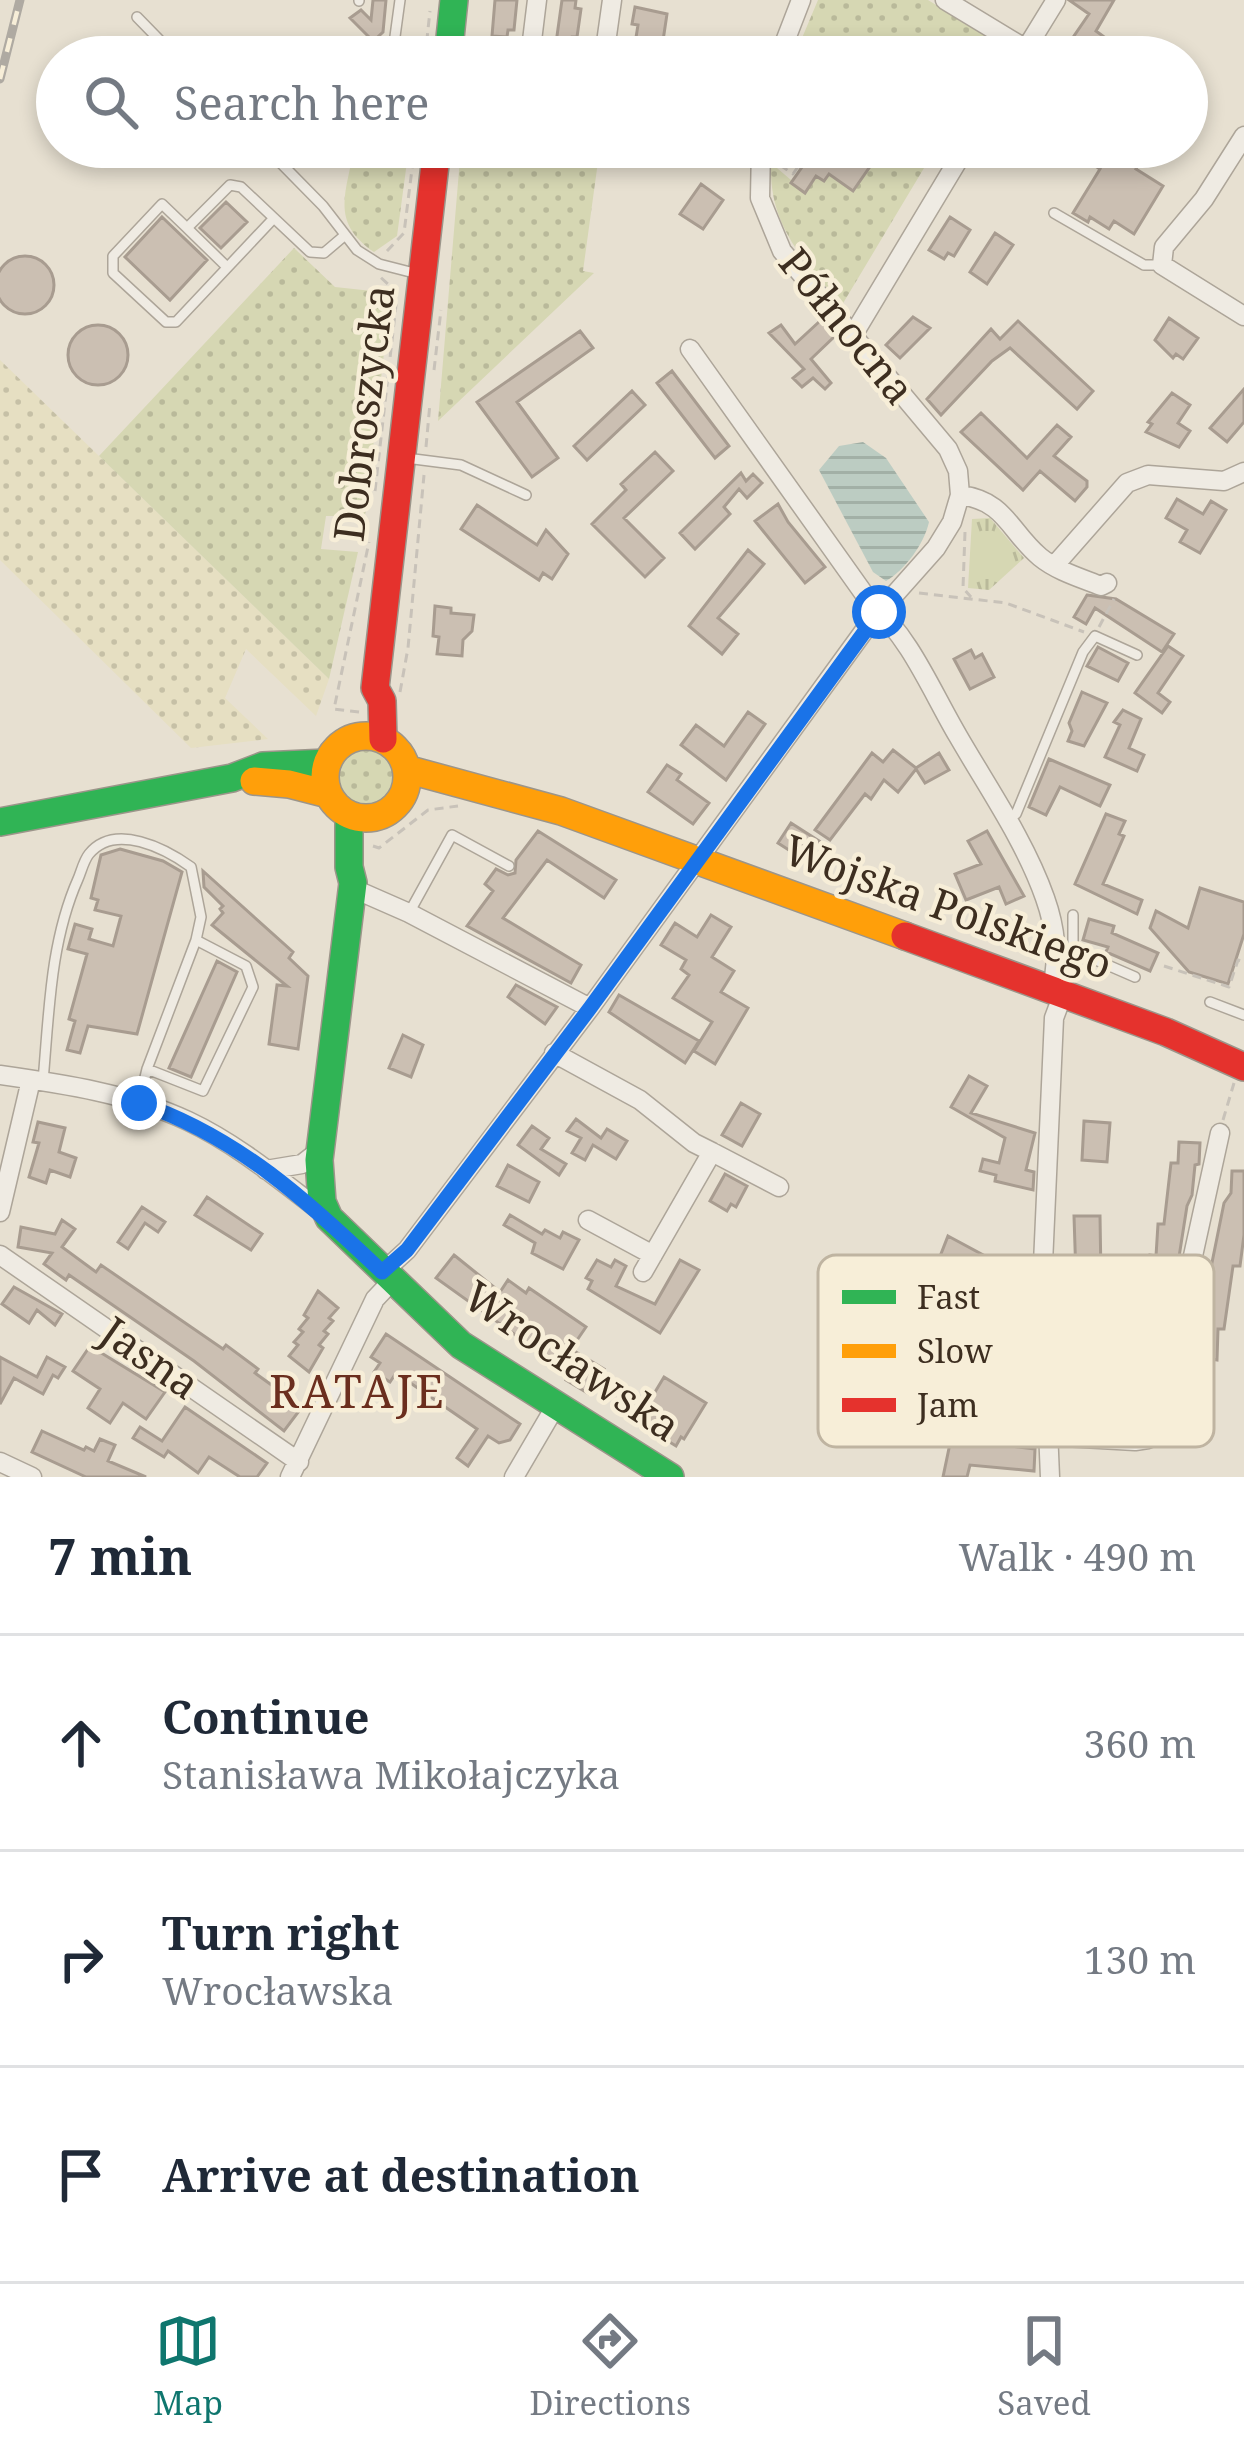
<!DOCTYPE html>
<meta charset="utf-8">
<style>
:root{--surface:#fff;--page:#f2f2f3;--text:#1f2937;--muted:#747a83;--line:#e0e1e3;--accent:#0f766e}
body{margin:0;font-family:"Noto Serif",serif;background:var(--page);color:var(--text)}
.stop{position:absolute;width:36px;height:36px;margin:-27px;border:9px solid #1a73e8;border-radius:50%;background:#fff}
.stop.end{background:#1a73e8;border-color:#fff;box-shadow:0 3px 12px #0008}
.list{margin:0;padding:0;list-style:none}
h2{display:flex;justify-content:space-between;align-items:center;height:156px;margin:0;padding:0 48px;font-size:51px}
h2 small{font-size:39px;font-weight:400;color:var(--muted)}
.list li{display:grid;grid-template-columns:78px 1fr auto;gap:36px;align-items:center;box-sizing:border-box;height:216px;padding:0 48px;border-top:3px solid var(--line)}
.list b{display:block;font-size:45px;white-space:nowrap}
.list p{margin:0;font-size:39px;white-space:nowrap;color:var(--muted)}
.list em{font-size:39px;font-style:normal;color:var(--muted)}
.icon{flex:none;width:66px;height:66px;fill:none;stroke:currentColor;stroke-width:2;stroke-linecap:round;stroke-linejoin:round}
.map{position:relative;flex:none;width:1244px;height:1477px;overflow:hidden}
.search{position:absolute;background:var(--surface);box-shadow:0 6px 18px #0003;left:36px;right:36px;top:36px;height:132px;display:flex;align-items:center;gap:30px;box-sizing:border-box;padding:0 42px;border-radius:66px;color:var(--muted);font-size:45px}
.sheet{height:804px;background:var(--surface)}
nav{display:flex;justify-content:space-around;align-items:center;box-sizing:border-box;height:168px;border-top:3px solid var(--line);background:var(--surface);font-size:33px;color:var(--muted)}
nav a{display:grid;justify-items:center;gap:6px}
nav .on{color:var(--accent)}
.map>svg:first-child{display:block}
.farmland{fill:url(#farmland-dots)}
.grass{fill:url(#grass-dots)}
.park{fill:url(#park-tufts)}
.water{fill:url(#water-rules)}
.building{fill:#cbbfb2;stroke:#a89c90;stroke-width:3}
.lines{fill:none;stroke-linecap:round;stroke-linejoin:round}
.lane-casing{stroke:#ada599;stroke-width:12}
.street-casing{stroke:#ada599;stroke-width:21}
.fast-casing{stroke:#9c958a;stroke-width:30}
.slow-casing{stroke:#9c958a;stroke-width:30}
.jam-casing{stroke:#9c958a;stroke-width:30}
.path{stroke:#c8c2b9;stroke-width:3;stroke-dasharray:9 6;stroke-linecap:butt}
.lane{stroke:#efebe3;stroke-width:9}
.street{stroke:#efebe3;stroke-width:18}
.fast{stroke:#30b455;stroke-width:27}
.slow{stroke:#ff9f0a;stroke-width:27}
.jam{stroke:#e5322d;stroke-width:27}
.rail-casing{stroke:#afaaa2;stroke-width:9}
.rail{stroke:#f7eed8;stroke-width:4.5;stroke-dasharray:14;stroke-linecap:butt}
.route{stroke:#1a73e8;stroke-width:15}
.labels{text-anchor:middle;stroke-width:9;stroke-linejoin:round;paint-order:stroke}
.street-label{font-size:42px;fill:#3d2e20;stroke:#f7eed8}
.neighbourhood-label{font-size:45px;letter-spacing:3px;fill:#6b2e1e;stroke:#f7eed8}
.key{fill:#f7eed8;stroke:#bfb4a1;stroke-width:3}
.key-label{font-size:33px;fill:#3d2e20}
</style>
<div class="map">
<svg width="1244" height="1477" viewBox="0 0 1244 1477">
<defs>
<pattern id="farmland-dots" width="8" height="8" patternUnits="userSpaceOnUse" patternTransform="scale(3)"><rect width="8" height="8" fill="#e6dfc2"/><path d="M2 2h.1M6 6h.1" fill="none" stroke="#c6c0a6" stroke-width="1.8" stroke-linecap="round"/></pattern>
<pattern id="grass-dots" width="8" height="8" patternUnits="userSpaceOnUse" patternTransform="scale(3)"><rect width="8" height="8" fill="#d6d7b3"/><path d="M2 2h.1M6 6h.1" fill="none" stroke="#b9b99a" stroke-width="1.8" stroke-linecap="round"/></pattern>
<pattern id="park-tufts" width="24" height="20" patternUnits="userSpaceOnUse" patternTransform="scale(3)"><rect width="24" height="20" fill="#d6d7b3"/><path d="M3 7l-1-3M5 7V3M7 7l1-3M15 17l-1-3M17 17v-4M19 17l1-3" fill="none" stroke="#b9b99a"/></pattern>
<pattern id="water-rules" width="6" height="5" patternUnits="userSpaceOnUse" patternTransform="scale(3)"><rect width="6" height="5" fill="#bcccc2"/><path d="M0 2.5h6" fill="none" stroke="#a2b0a6"/></pattern>
</defs>
<rect width="100%" height="100%" fill="#e7e0d1"/>
<path class="farmland" d="M 0,360 L 329,679 L 316,716 L 246,649 L 225,698 L 268,739 L 191,748 L 0,560 Z"/>
<path class="grass" d="M 818,0 L 928,0 L 1000,44 L 992,57 L 794,57 Z
M 354,147 L 409,147 L 397,236 L 374,252 C 329,221 347,193 354,147 Z
M 461,147 L 600,147 L 583,271 L 594,273 L 438,421 Z
M 884,147 L 915,167 L 924,155 L 930,158 L 842,305 C 805,262 770,227 771,168 L 777,168 L 805,192 L 816,176 L 824,181 L 829,174 L 852,190 Z
M 294,248 L 335,287 L 391,293 L 365,516 L 326,516 L 321,549 L 358,552 L 329,679 L 99,456 Z
M338 778a28 28 0 1 1 56 0a28 28 0 1 1-56 0Z"/>
<path class="park" d="M 990,518 L 1024,558 L 989,590 L 968,588 L 972,519 Z"/>
<path class="water" d="M 863,442 L 886,458 L 929,522 C 924,544 905,570 886,581 L 873,572 L 819,470 L 839,446 Z"/>
<path class="building" d="M 373,0 L 386,0 L 383,32 L 368,46 L 369,37 L 350,18 L 361,10 L 371,20 Z
M 495,0 L 517,0 L 514,30 L 508,30 L 507,37 L 492,36 Z
M 562,0 L 576,0 L 575,8 L 581,9 L 577,37 L 572,37 L 570,44 L 556,43 Z
M 1069,0 L 1114,0 L 1096,31 L 1107,39 L 1097,53 L 1074,36 L 1089,14 Z
M 635,7 L 667,14 L 661,54 L 634,50 L 638,25 L 632,24 Z
M 816,147 L 847,147 L 871,165 L 853,191 L 829,174 L 824,181 L 816,176 L 805,193 L 791,183 Z
M 1038,147 L 1114,147 L 1130,156 L 1128,159 L 1138,166 L 1136,169 L 1163,186 L 1134,234 L 1114,221 L 1109,229 L 1090,217 L 1088,222 L 1073,213 L 1100,169 L 1069,150 L 1062,162 Z
M 701,184 L 723,200 L 703,229 L 680,214 Z
M 226,202 L 247,222 L 221,248 L 200,228 Z
M 162,217 L 207,260 L 170,300 L 125,257 Z
M 950,217 L 970,230 L 954,256 L 948,253 L 944,259 L 929,250 Z
M 995,233 L 1013,245 L 987,284 L 970,272 Z
M-4 285a29 29 0 1 1 58 0a29 29 0 1 1-58 0Z
M 913,317 L 930,328 L 900,358 L 886,345 Z
M 1169,318 L 1198,338 L 1183,359 L 1176,354 L 1173,358 L 1155,340 Z
M 820,321 L 835,336 L 811,359 L 831,383 L 825,389 L 813,378 L 802,387 L 793,378 L 804,369 L 769,333 L 781,325 L 795,344 Z
M 1018,321 L 1093,391 L 1077,409 L 1010,348 L 992,361 L 941,415 L 927,399 L 991,329 L 1000,339 Z
M68 355a30 30 0 1 1 60 0a30 30 0 1 1-60 0Z
M 580,331 L 593,348 L 517,402 L 558,458 L 532,477 L 477,402 Z
M 672,371 L 729,446 L 715,458 L 657,383 Z
M 1244,389 L 1244,422 L 1227,442 L 1210,428 Z
M 632,391 L 645,405 L 587,460 L 574,446 Z
M 1172,393 L 1190,405 L 1178,423 L 1190,431 L 1179,447 L 1146,432 L 1152,424 L 1148,422 Z
M 981,413 L 1027,458 L 1057,425 L 1071,437 L 1054,456 L 1087,481 L 1087,487 L 1075,501 L 1040,471 L 1023,490 L 961,432 Z
M 655,452 L 673,471 L 624,518 L 664,558 L 645,577 L 592,524 L 626,490 L 621,484 Z
M 741,473 L 746,481 L 753,474 L 762,483 L 747,498 L 739,489 L 724,507 L 730,514 L 695,549 L 680,533 Z
M 1177,499 L 1203,514 L 1211,501 L 1226,510 L 1200,553 L 1180,542 L 1187,530 L 1166,518 Z
M 778,504 L 788,522 L 825,567 L 805,583 L 755,521 Z
M 477,505 L 537,545 L 546,530 L 568,554 L 552,579 L 543,573 L 539,580 L 461,529 Z
M 748,550 L 764,564 L 718,618 L 738,634 L 722,654 L 689,626 Z
M 1087,595 L 1116,599 L 1174,634 L 1162,652 L 1095,608 L 1086,624 L 1074,617 Z
M 435,606 L 451,608 L 451,613 L 474,615 L 472,631 L 463,640 L 462,656 L 437,654 L 439,637 L 433,636 Z
M 1168,646 L 1183,656 L 1158,693 L 1170,702 L 1162,713 L 1135,693 Z
M 1098,647 L 1128,663 L 1118,681 L 1087,666 Z
M 971,650 L 975,658 L 982,654 L 994,677 L 970,689 L 954,659 Z
M 1082,692 L 1107,703 L 1084,746 L 1068,741 L 1072,731 L 1069,723 Z
M 1123,710 L 1141,719 L 1129,748 L 1144,755 L 1137,771 L 1105,757 L 1120,725 L 1114,722 Z
M 748,712 L 765,724 L 726,780 L 681,745 L 696,725 L 724,746 Z
M 893,750 L 916,768 L 939,753 L 949,770 L 925,783 L 916,769 L 898,792 L 884,780 L 871,799 L 865,794 L 830,840 L 815,830 L 872,753 L 883,762 Z
M 1049,759 L 1110,785 L 1100,806 L 1060,787 L 1046,815 L 1029,807 Z
M 667,765 L 681,774 L 677,780 L 709,803 L 693,824 L 648,792 Z
M 1106,814 L 1125,821 L 1119,834 L 1124,836 L 1103,884 L 1142,900 L 1137,914 L 1075,884 Z
M 791,823 L 819,841 L 806,861 L 778,843 Z
M 538,831 L 616,880 L 604,898 L 547,860 L 503,918 L 581,965 L 571,983 L 467,926 L 493,891 L 485,884 L 496,869 L 508,875 L 515,873 L 516,860 Z
M 987,831 L 1024,896 L 1006,904 L 999,887 L 966,900 L 955,874 L 981,864 L 968,841 Z
M 120,849 L 163,861 L 182,872 L 137,1034 L 88,1026 L 80,1053 L 67,1050 L 75,1021 L 69,1019 L 87,954 L 68,949 L 75,924 L 92,929 L 89,939 L 113,946 L 121,916 L 95,910 L 98,900 L 91,898 L 101,855 Z
M 203,871 L 293,952 L 289,958 L 308,976 L 298,1049 L 269,1044 L 277,985 L 287,986 L 212,925 L 223,913 L 220,909 L 223,906 L 204,887 Z
M 1200,888 L 1244,902 L 1244,934 L 1228,984 L 1189,972 L 1150,928 L 1156,911 L 1188,928 Z
M 711,915 L 731,927 L 712,957 L 734,971 L 721,992 L 748,1008 L 715,1064 L 694,1051 L 712,1022 L 673,998 L 689,975 L 681,969 L 686,960 L 661,945 L 675,923 L 697,937 Z
M 1089,919 L 1114,926 L 1112,933 L 1158,953 L 1150,971 L 1106,952 L 1108,947 L 1083,940 Z
M 217,961 L 237,972 L 191,1077 L 169,1068 Z
M 516,985 L 557,1007 L 545,1024 L 508,997 Z
M 619,995 L 699,1041 L 685,1063 L 609,1012 Z
M 403,1035 L 423,1045 L 411,1077 L 389,1068 Z
M 969,1076 L 987,1086 L 971,1113 L 1035,1133 L 1026,1170 L 1034,1172 L 1033,1190 L 995,1181 L 996,1175 L 980,1171 L 983,1159 L 999,1163 L 1005,1138 L 951,1107 Z
M 741,1103 L 760,1114 L 742,1146 L 722,1135 Z
M 576,1119 L 601,1138 L 607,1129 L 627,1141 L 616,1159 L 593,1145 L 585,1160 L 572,1153 L 581,1138 L 567,1131 Z
M 1084,1121 L 1110,1123 L 1107,1162 L 1082,1160 Z
M 38,1122 L 65,1128 L 59,1152 L 76,1158 L 70,1177 L 50,1170 L 46,1183 L 29,1177 L 39,1143 L 33,1142 Z
M 532,1126 L 549,1138 L 541,1149 L 566,1164 L 559,1175 L 518,1145 Z
M 1179,1142 L 1200,1143 L 1199,1164 L 1195,1165 L 1192,1195 L 1187,1206 L 1179,1257 L 1175,1257 L 1173,1268 L 1141,1424 L 1077,1424 L 1082,1371 L 1078,1371 L 1076,1313 L 1102,1313 L 1100,1371 L 1129,1371 L 1137,1318 L 1142,1318 L 1144,1287 L 1148,1287 L 1150,1255 L 1156,1256 L 1158,1224 L 1164,1224 L 1171,1163 L 1178,1163 Z
M 508,1165 L 539,1182 L 529,1202 L 497,1186 Z
M 1232,1171 L 1244,1171 L 1244,1235 L 1240,1266 L 1233,1266 L 1224,1329 L 1218,1329 L 1217,1360 L 1211,1359 L 1203,1422 L 1196,1421 L 1194,1441 L 1174,1440 L 1189,1357 L 1195,1347 L 1224,1203 L 1231,1193 Z
M 725,1174 L 747,1186 L 736,1207 L 731,1204 L 727,1211 L 710,1201 Z
M 207,1197 L 262,1234 L 251,1250 L 195,1215 Z
M 142,1207 L 165,1222 L 158,1232 L 145,1223 L 128,1249 L 118,1242 Z
M 510,1215 L 542,1234 L 545,1230 L 560,1238 L 563,1232 L 579,1240 L 563,1269 L 532,1253 L 535,1243 L 504,1225 Z
M 1074,1216 L 1100,1216 L 1101,1277 L 1076,1277 Z
M 62,1220 L 75,1229 L 62,1247 L 96,1272 L 101,1265 L 223,1349 L 226,1345 L 258,1369 L 255,1373 L 302,1407 L 284,1431 L 194,1361 L 69,1275 L 66,1280 L 44,1264 L 52,1253 L 18,1247 L 21,1227 L 55,1234 Z
M 948,1236 L 985,1256 L 977,1275 L 966,1270 L 957,1293 L 930,1282 Z
M 454,1255 L 500,1292 L 508,1280 L 526,1293 L 529,1288 L 586,1327 L 571,1349 L 604,1369 L 589,1394 L 566,1380 L 570,1374 L 436,1278 Z
M 597,1260 L 611,1267 L 615,1260 L 626,1266 L 616,1286 L 655,1304 L 680,1260 L 699,1270 L 660,1333 L 588,1289 L 592,1281 L 586,1278 Z
M 14,1287 L 62,1314 L 55,1325 L 37,1310 L 29,1323 L 2,1304 Z
M 318,1291 L 338,1308 L 329,1318 L 333,1321 L 324,1331 L 328,1334 L 319,1345 L 323,1348 L 309,1372 L 289,1356 L 298,1345 L 294,1342 L 303,1332 L 299,1329 L 308,1318 L 304,1315 Z
M 386,1334 L 520,1424 L 510,1440 L 499,1443 L 488,1436 L 468,1466 L 457,1458 L 477,1429 L 396,1373 L 390,1382 L 374,1372 L 380,1363 L 371,1357 Z
M 90,1346 L 165,1392 L 146,1419 L 123,1403 L 110,1423 L 88,1408 L 100,1389 L 73,1371 Z
M 0,1357 L 37,1377 L 47,1357 L 65,1367 L 58,1378 L 53,1375 L 43,1394 L 14,1378 L 0,1404 Z
M 957,1363 L 971,1364 L 970,1374 L 1015,1375 L 1011,1446 L 1035,1449 L 1034,1471 L 970,1465 L 967,1477 L 943,1477 L 957,1410 L 953,1410 Z
M 664,1377 L 706,1403 L 684,1439 L 681,1437 L 676,1446 L 637,1422 Z
M 185,1407 L 267,1463 L 257,1477 L 240,1477 L 209,1457 L 198,1473 L 168,1451 L 164,1457 L 133,1438 L 140,1427 L 162,1441 Z
M 42,1431 L 84,1450 L 86,1447 L 94,1451 L 100,1439 L 115,1445 L 108,1461 L 146,1477 L 86,1477 L 32,1452 Z"/>
<g class="lines">
<defs>
<path id="lane" d="M 359,1 L 359,0
M 137,17 L 176,57
M 393,51 L 400,0
M 265,147 L 323,206 L 357,250 L 379,264 L 418,274
M 1054,213 L 1144,265 L 1160,265
M 274,218 L 176,322 L 166,322 L 113,273 L 113,256 L 162,204 L 187,228 L 230,185 L 241,187 L 310,252 L 324,253 L 344,236
M 187,228 L 227,267
M 406,458 L 461,465 L 526,495
M 1006,819 L 1016,814 L 1083,652 L 1095,636 L 1137,655
M 409,913 L 452,835 L 509,866
M 1073,915 L 1073,950 L 1135,977
M 1210,1002 L 1244,1015
M 43,1081 C 49,1014 50,942 78,879 C 81,872 84,860 89,854 C 115,822 166,849 191,867 L 201,917 L 196,940
M 139,1102 L 147,1069 L 196,940 L 246,966 L 253,987 L 203,1091 L 147,1069"/>
<path id="street" d="M 945,0 L 1026,49
M 488,54 L 517,57
M 530,57 L 537,0
M 604,57 L 612,0
M 779,57 L 801,0
M 1021,57 L 1056,0
M 1244,136 L 1204,199 L 1164,247 L 1162,265 L 1244,316
M 853,335 L 966,147
M 690,349 L 872,605 C 910,637 932,692 958,736 C 988,788 1025,841 1045,898 C 1055,926 1060,960 1051,989
M 960,495 C 1006,501 1009,531 1040,557 C 1057,571 1081,578 1101,586 L 1107,583
M 1054,566 L 1127,483 L 1148,475 L 1224,481 L 1244,472
M 352,888 L 409,913 L 590,1008
M 554,1053 L 640,1100 L 694,1143 L 712,1152 L 643,1272
M 0,1075 C 63,1084 131,1094 188,1121 C 239,1145 282,1182 326,1215
M 712,1152 L 779,1187
M 266,1170 L 302,1164 L 320,1150
M 0,1212 L 31,1080
M 588,1220 L 653,1255
M 0,1255 L 299,1462
M 383,1272 L 407,1250 L 590,1008 L 872,620 L 936,548 L 952,522 L 960,495 L 958,471 L 948,449 L 782,251 L 760,198 L 761,147
M 1046,1436 L 1135,1441 L 1148,1439 L 1155,1429 L 1220,1133
M 0,1462 L 32,1477
M 290,1477 L 375,1299 L 392,1281
M 514,1477 L 555,1407
M 1050,1477 L 1042,1286 L 1054,1018 L 1063,994"/>
<path id="fast" d="M 448,57 L 454,0
M 349,815 L 349,867 L 353,883 L 319,1160 L 322,1202 L 329,1218 L 461,1345 L 670,1477
M 0,822 L 232,778 L 263,766 L 327,763"/>
<path id="slow" d="M325 777a41 41 0 1 1 82 0a41 41 0 1 1-82 0Z
M 406,769 L 561,811 L 905,936
M 254,781 L 289,784 L 328,794"/>
<path id="jam" d="M 383,739 L 382,701 L 375,688 L 437,147
M 905,936 L 1166,1032 L 1244,1067"/>
</defs>
<use href="#lane" class="lane-casing"/>
<use href="#street" class="street-casing"/>
<use href="#fast" class="fast-casing"/>
<use href="#slow" class="slow-casing"/>
<use href="#jam" class="jam-casing"/>
<path class="path" d="M 425,57 L 430,11
M 780,162 L 792,147
M 780,165 L 793,174 L 810,149 L 832,163
M 387,251 L 404,233 L 413,161
M 434,370 L 441,310
M 426,447 L 430,403
M 375,491 L 396,305 L 388,284 L 378,275
M 965,532 L 963,588 L 971,597
M 919,593 L 1006,603 L 1084,632
M 1099,627 L 1114,599
M 400,692 L 408,648 L 424,475
M 359,712 L 334,709 L 369,542
M 373,846 L 379,848 L 428,810 L 458,806
M 1164,966 L 1229,987 L 1238,960 L 1244,962
M 1223,1120 L 1234,1083"/>
<use href="#lane" class="lane"/>
<use href="#street" class="street"/>
<use href="#fast" class="fast"/>
<use href="#slow" class="slow"/>
<use href="#jam" class="jam"/>
<defs>
<path id="rail" d="M 0,79 L 20,0"/>
</defs>
<use href="#rail" class="rail-casing"/>
<use href="#rail" class="rail"/>
</g>
<g class="lines">
<path class="route" d="M 139,1103 C 237,1136 309,1202 382,1272 L 407,1250 L 590,1008 L 879,612"/>
</g>
<g class="labels">
<g class="street-label">
<text transform="translate(847 326) rotate(51)" y="15">Północna</text>
<text transform="translate(364 413) rotate(-83)" y="15">Dobroszycka</text>
<text transform="translate(948 907) rotate(20)" y="15">Wojska Polskiego</text>
<text transform="translate(150 1358) rotate(35)" y="15">Jasna</text>
<text transform="translate(572 1361) rotate(34)" y="15">Wrocławska</text>
</g>
<g class="neighbourhood-label">
<text x="358" y="1408">RATAJE</text>
</g>
</g>
<rect x="818" y="1255" width="396" height="192" rx="18" class="key"/>
<rect x="842" y="1290" width="54" height="14" fill="#30b455"/>
<rect x="842" y="1344" width="54" height="14" fill="#ff9f0a"/>
<rect x="842" y="1398" width="54" height="14" fill="#e5322d"/>
<g class="key-label">
<text x="917" y="1309">Fast</text>
<text x="917" y="1363">Slow</text>
<text x="917" y="1417">Jam</text>
</g>
</svg>
<div class="stop" style="left:879px;top:612px"></div>
<div class="stop end" style="left:139px;top:1103px"></div>
<div class="search"><svg class="icon" aria-label="search" viewBox="0 0 24 24"><circle cx="10" cy="10" r="6"/><path d="M15 15l6 6"/></svg>Search here</div>
</div>
<section class="sheet">
<h2>7 min<small>Walk · 490 m</small></h2>
<ul class="list">
<li><svg class="icon" aria-label="ahead" viewBox="0 0 24 24"><path d="M12 20V5M6 11l6-6 6 6"/></svg><div><b>Continue</b><p>Stanisława Mikołajczyka</p></div><em>360 m</em></li>
<li><svg class="icon" aria-label="right" viewBox="0 0 24 24"><path d="M7 20v-9h11M14 6l5 5-5 5"/></svg><div><b>Turn right</b><p>Wrocławska</p></div><em>130 m</em></li>
<li><svg class="icon" aria-label="arrive" viewBox="0 0 24 24"><path d="M6 21V4h12l-3 4 3 4H6"/></svg><div><b>Arrive at destination</b></div></li>
</ul>
</section>
<nav>
<a class="on"><svg class="icon" aria-label="map" viewBox="0 0 24 24"><path d="M3 6l6-2 6 2 6-2v14l-6 2-6-2-6 2zM9 4v14M15 6v14"/></svg>Map</a>
<a><svg class="icon" aria-label="directions" viewBox="0 0 24 24"><path d="M12 3l9 9-9 9-9-9zM9 14v-3h6M13 9l2 2-2 2"/></svg>Directions</a>
<a><svg class="icon" aria-label="saved" viewBox="0 0 24 24"><path d="M7 4h10v16l-5-4-5 4z"/></svg>Saved</a>
</nav>
